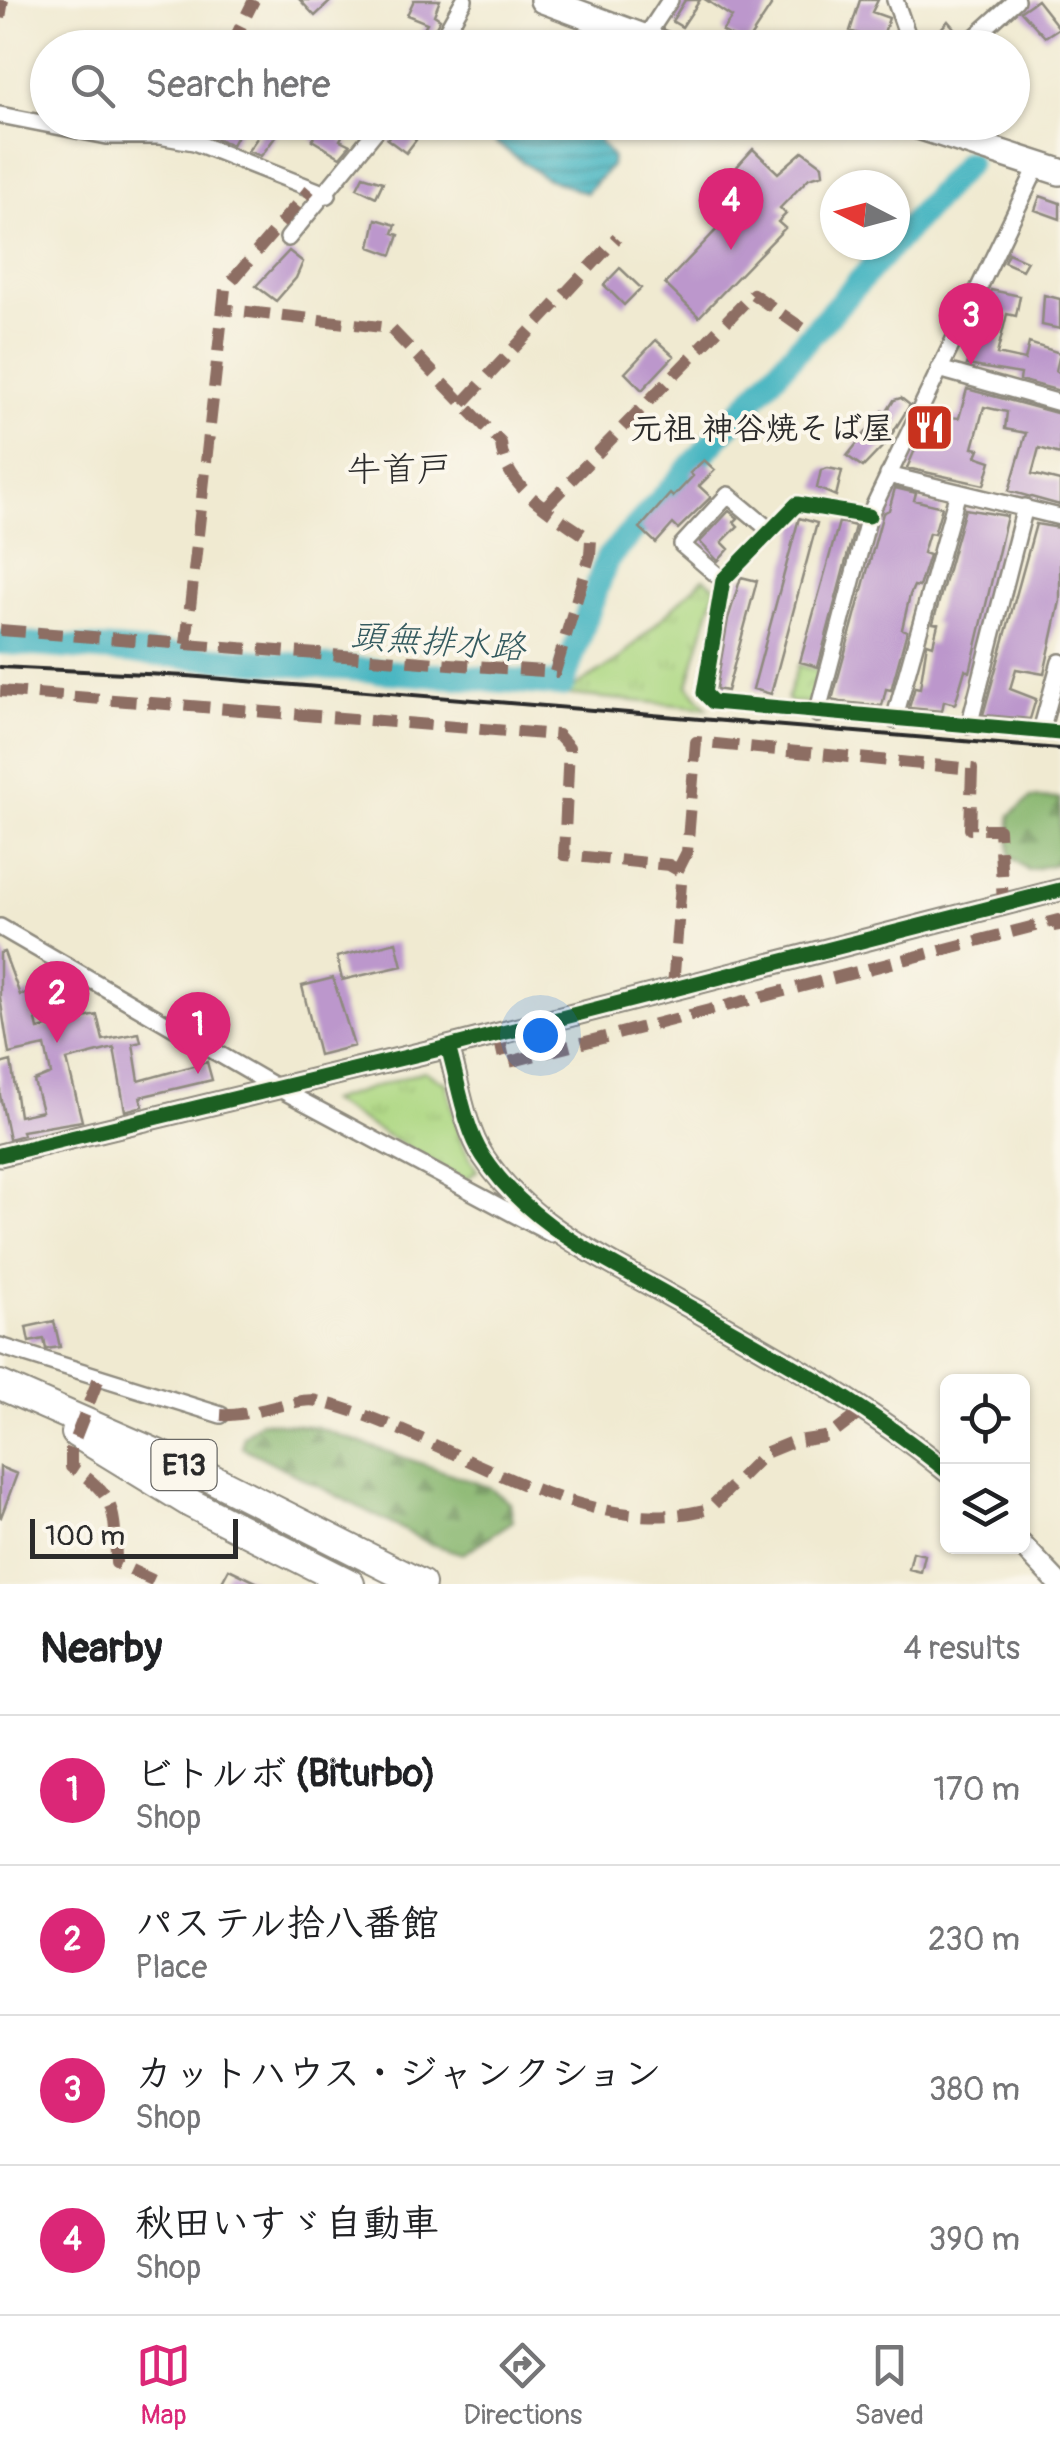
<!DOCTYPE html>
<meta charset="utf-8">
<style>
:root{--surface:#fff;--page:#f2f2f2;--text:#202124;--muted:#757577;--line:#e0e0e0;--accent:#db2777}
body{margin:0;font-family:Pangolin,"Klee One",sans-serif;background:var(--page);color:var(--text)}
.controls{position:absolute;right:30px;bottom:30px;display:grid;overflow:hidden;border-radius:15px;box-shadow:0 2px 8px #0004}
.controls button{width:90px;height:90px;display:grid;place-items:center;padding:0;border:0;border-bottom:2px solid var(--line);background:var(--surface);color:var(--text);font:50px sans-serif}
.compass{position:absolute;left:820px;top:170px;width:90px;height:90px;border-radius:50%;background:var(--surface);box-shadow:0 2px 8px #0004;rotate:276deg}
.scale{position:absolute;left:30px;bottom:25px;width:208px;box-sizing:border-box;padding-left:10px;border:5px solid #2b2b2b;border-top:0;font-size:28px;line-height:35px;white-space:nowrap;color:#2b2b2b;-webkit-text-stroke:8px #fbf7ec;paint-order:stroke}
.you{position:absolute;left:540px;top:1035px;width:35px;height:35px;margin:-25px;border:8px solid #fff;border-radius:50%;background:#1a73e8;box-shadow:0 0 0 15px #1a73e833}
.badge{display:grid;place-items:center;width:65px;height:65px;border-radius:50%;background:var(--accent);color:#fff;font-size:32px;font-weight:700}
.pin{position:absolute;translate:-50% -82px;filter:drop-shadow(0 2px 5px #0008)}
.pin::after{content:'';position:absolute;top:52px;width:35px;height:30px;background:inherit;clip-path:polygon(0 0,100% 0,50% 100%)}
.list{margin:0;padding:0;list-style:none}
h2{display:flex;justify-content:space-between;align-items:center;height:130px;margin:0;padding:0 40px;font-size:42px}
h2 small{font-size:32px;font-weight:400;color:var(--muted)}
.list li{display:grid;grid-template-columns:65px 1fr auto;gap:30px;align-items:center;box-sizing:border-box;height:150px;padding:0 40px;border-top:2px solid var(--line)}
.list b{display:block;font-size:38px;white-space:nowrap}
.list p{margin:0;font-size:32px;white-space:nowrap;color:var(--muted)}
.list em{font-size:32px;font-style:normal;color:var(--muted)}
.icon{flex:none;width:55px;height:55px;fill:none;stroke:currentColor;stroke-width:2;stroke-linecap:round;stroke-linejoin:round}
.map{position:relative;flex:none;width:1060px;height:1584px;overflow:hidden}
.search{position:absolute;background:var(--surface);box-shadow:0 2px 8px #0004;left:30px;right:30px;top:30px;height:110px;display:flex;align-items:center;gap:25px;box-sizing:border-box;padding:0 35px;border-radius:55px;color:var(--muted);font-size:38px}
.sheet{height:730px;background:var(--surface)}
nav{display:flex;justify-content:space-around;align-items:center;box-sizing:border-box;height:140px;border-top:2px solid var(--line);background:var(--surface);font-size:28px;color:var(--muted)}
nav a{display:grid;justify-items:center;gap:5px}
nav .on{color:var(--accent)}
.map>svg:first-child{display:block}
.grass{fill:url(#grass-tufts);stroke:#6d8258;stroke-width:2.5}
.forest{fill:url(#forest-firs);stroke:#5b724e;stroke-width:2.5}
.park{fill:url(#park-crowns);stroke:#6d8258;stroke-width:2.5}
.water{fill:url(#water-rules);stroke:#397076;stroke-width:2.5}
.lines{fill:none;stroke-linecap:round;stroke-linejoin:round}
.river{stroke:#47b5c1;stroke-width:25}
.building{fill:#bc97cc}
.minor-casing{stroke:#8e8a7e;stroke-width:20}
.tertiary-casing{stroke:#8e8a7e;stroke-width:25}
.trunk-casing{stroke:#8e8a7e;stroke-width:30}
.motorway-casing{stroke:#8e8a7e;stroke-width:32}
.minor{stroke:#fff;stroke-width:15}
.tertiary{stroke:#fff;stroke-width:20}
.trunk{stroke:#fff;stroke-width:25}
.motorway{stroke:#fff;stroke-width:28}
.rail{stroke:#2b2b2b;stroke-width:4}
.quiet{stroke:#8d6e63;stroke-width:12;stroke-dasharray:25 12;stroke-linecap:butt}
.cycleway-casing{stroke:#fbf7ec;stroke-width:21}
.cycleway{stroke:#1b5e20;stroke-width:15}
.labels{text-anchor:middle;stroke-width:8;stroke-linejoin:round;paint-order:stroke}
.shield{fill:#fbf7ec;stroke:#696865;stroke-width:2.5}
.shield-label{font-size:30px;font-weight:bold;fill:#2b2b2b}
.poi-label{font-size:32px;font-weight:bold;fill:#2b2b2b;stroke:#fbf7ec;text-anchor:end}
.neighbourhood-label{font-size:35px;fill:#2b2b2b;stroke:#fbf7ec}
.water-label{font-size:35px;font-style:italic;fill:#355b60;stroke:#fbf7ec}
</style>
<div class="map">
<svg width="1060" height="1584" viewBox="0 0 1060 1584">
<defs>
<pattern id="grass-tufts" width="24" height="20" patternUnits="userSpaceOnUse" patternTransform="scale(2.5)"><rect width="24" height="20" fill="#afd884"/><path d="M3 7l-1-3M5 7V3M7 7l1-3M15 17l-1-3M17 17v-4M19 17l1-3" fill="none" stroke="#97ba72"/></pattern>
<pattern id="forest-firs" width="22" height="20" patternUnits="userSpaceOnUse" patternTransform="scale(2.5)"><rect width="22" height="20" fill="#8bb872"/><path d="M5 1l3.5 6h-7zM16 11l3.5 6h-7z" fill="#72965e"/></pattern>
<pattern id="park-crowns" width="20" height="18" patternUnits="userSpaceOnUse" patternTransform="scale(2.5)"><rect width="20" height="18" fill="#afd884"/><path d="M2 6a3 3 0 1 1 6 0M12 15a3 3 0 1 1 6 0" fill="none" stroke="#97ba72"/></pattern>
<pattern id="water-rules" width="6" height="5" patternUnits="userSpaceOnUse" patternTransform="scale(2.5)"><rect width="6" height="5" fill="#47b5c1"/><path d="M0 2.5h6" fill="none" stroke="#3b939d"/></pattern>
</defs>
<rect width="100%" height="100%" fill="#fbf7ec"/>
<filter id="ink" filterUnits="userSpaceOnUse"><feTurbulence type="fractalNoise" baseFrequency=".01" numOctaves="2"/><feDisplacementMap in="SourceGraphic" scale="20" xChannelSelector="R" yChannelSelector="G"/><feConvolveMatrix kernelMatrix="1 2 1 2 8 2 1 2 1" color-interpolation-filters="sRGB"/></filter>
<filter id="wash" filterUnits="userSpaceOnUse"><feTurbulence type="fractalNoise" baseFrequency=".0048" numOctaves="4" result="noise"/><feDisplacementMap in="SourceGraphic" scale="40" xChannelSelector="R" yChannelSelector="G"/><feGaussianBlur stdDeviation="2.25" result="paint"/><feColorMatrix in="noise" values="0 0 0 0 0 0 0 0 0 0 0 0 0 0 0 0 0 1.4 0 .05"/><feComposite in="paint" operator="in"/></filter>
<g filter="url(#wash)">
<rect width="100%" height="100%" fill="#f0ead1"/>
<path class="grass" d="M 704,578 L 716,587 L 688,685 L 707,708 L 563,694 L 617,661 Z
M 424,1071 L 446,1083 L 462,1143 L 477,1171 L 464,1181 L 329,1101 Z"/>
<path class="forest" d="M 1031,798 L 1060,799 L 1060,863 L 1028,870 L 1010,856 L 1010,815 Z
M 261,1421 L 316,1427 L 489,1487 L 510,1503 L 513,1521 L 463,1554 L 431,1544 L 242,1447 L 243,1436 Z"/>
<path class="park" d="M 798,665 L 825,673 L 812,703 L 789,702 L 787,698 Z"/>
<path class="water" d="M 491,123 L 597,123 L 600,142 L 612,157 L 611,166 L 586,193 L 545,178 L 496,143 Z"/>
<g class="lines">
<path class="river" d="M 0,642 L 562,685 L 607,559 L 967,163"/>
</g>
<g id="blocks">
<path class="building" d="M 300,0 L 332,0 L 315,16 Z
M 414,0 L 440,0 L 434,15 L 440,19 L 428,41 L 420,35 L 427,23 L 407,15 Z
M 685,0 L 700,0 L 682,27 L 672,21 Z
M 706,0 L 770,0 L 771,6 L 746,44 L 722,31 L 732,17 Z
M 860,0 L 878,0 L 872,12 L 889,18 L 881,42 L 850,31 Z
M 1037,0 L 1059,28 L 1045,37 L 1021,11 Z
M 948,21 L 960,35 L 952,48 L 924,48 Z
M 220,122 L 244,122 L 232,145 L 213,137 Z
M 326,122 L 350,122 L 340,140 L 350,145 L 340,157 L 312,140 Z
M 397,126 L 416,140 L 406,153 L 387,139 Z
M 264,128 L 276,136 L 261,156 L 248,151 Z
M 753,149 L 778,173 L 803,151 L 822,165 L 823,174 L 809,178 L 780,208 L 786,214 L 778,222 L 785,228 L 699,317 L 665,284 L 755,189 L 734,170 Z
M 363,176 L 383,182 L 376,197 L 357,188 Z
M 1040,196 L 1060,203 L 1060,219 L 1035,210 Z
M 376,219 L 396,225 L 393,233 L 399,235 L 392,255 L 370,247 Z
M 289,251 L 303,262 L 296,278 L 276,301 L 256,286 Z
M 1008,253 L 1027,261 L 1022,270 L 1004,262 Z
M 620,268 L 641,288 L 624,305 L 604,285 Z
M 991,290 L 1020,296 L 1016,316 L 1007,314 L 997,354 L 1025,360 L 1029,343 L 1060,353 L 1056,371 L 1060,372 L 1060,391 L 1020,380 L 1021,374 L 967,365 Z
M 1044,295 L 1060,299 L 1060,329 L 1042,325 Z
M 656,340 L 674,356 L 642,390 L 625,373 Z
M 967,389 L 1060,414 L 1060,454 L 1039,448 L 1032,474 L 1060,481 L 1060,505 L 1009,491 L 1026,433 L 1005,429 L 1007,412 L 984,407 L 973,448 L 979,449 L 976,456 L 991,461 L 984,485 L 907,468 L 930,415 L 959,418 Z
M 901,398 L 910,405 L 887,442 L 863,467 L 847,456 L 883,411 L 886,413 L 894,400 Z
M 704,460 L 715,470 L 699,486 L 711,497 L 678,529 L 673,524 L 656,543 L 640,528 L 670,494 L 673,497 L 693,476 L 690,473 Z
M 828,468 L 842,471 L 836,496 L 817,488 L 821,470 Z
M 895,488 L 916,493 L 914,500 L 942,507 L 934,534 L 929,533 L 923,553 L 929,555 L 919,587 L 914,586 L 910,595 L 902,629 L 907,631 L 891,690 L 886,689 L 882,706 L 841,702 L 832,700 L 883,513 L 889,510 Z
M 965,509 L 1007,516 L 970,672 L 965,670 L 955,704 L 944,701 L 942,711 L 909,708 L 915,687 L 920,688 L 927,643 L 933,645 L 938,624 L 933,623 Z
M 729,511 L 738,518 L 734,522 L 738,526 L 722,542 L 729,549 L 718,561 L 700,542 Z
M 799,518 L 817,523 L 771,694 L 753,689 Z
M 839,522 L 855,526 L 818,667 L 800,662 Z
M 1036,524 L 1060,528 L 1060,601 L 1044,674 L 1016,669 L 1010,689 L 1036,699 L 1030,719 L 983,715 Z
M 741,577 L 757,581 L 727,691 L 716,689 L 728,619 Z
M 396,942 L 402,966 L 342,980 L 337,957 Z
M 4,952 L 20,995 L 30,993 L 38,1029 L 97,1015 L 103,1040 L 139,1033 L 141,1042 L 133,1044 L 139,1081 L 207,1062 L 212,1080 L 140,1097 L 143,1106 L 125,1111 L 114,1048 L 67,1060 L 82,1121 L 22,1131 L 23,1135 L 9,1139 L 0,1095 L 0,1064 L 11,1061 L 19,1116 L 42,1111 L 34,1081 L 51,1074 L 45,1046 L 9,1054 L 0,997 L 0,953 Z
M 333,978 L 354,1046 L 319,1055 L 302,986 Z
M 54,1321 L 60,1347 L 46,1349 L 44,1339 L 29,1342 L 26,1327 Z
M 0,1467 L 17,1474 L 1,1517 L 0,1516 Z
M 913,1552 L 925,1555 L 921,1572 L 909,1569 Z
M 229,1569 L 260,1584 L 221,1584 Z"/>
</g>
</g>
<g filter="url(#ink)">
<use href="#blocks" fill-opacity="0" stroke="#8e8a7e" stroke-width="2.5"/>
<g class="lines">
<defs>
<path id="minor" d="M 895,0 L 912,48
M 645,38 L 670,0
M 437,48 L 464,0
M 963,48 L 1016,0
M 0,115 L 107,136 L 159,136 L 194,142 L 328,195
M 288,238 L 383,122
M 939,369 L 1060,403
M 888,475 L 1060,517
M 869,516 L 797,504 L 723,580 L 704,693 L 713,702 L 1060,733
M 723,580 L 682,545 L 728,495 L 771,531
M 817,714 L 869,516 L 1038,165
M 894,720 L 958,492
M 969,726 L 1025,507
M 1041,731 L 1060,662
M 0,927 L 274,1086 L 551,1234
M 0,1346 L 221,1415"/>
<path id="tertiary" d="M 448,1047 C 458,1080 464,1127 483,1156 C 529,1226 600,1256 670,1296 C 766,1350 863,1402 948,1472
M 0,1155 L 448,1047 L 1060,890
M 1022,1545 L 1059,1584"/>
<path id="trunk" d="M 543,0 L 673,48
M 906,122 L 1060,172"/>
<path id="motorway" d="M 0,1385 L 201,1473 L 421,1584
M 76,1433 L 192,1504 L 350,1584"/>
</defs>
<use href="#minor" class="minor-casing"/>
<use href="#tertiary" class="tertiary-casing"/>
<use href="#trunk" class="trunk-casing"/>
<use href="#motorway" class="motorway-casing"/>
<use href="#minor" class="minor"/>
<use href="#tertiary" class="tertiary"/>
<use href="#trunk" class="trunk"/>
<use href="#motorway" class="motorway"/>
<path class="rail" d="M 0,667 L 187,676 L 1060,749"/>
<path class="quiet" d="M 0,18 L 3,0
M 230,48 L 254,0
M 149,136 L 151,122
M 463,403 L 617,238
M 545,507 L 753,294 L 802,328
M 0,630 L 186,644 L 225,289 L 310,189
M 186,644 L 555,672 L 590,555 L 591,540 C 557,515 504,490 501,443 L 390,328 L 222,309
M 0,691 L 558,735 L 569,747 L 564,855 L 669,865 L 678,870 L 681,883 L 673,987
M 678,870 L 687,852 L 696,742 L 972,769 L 970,829 L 999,829 L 1003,904
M 498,1032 L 505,1063 L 1058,920 L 1060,931
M 98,1380 L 71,1449 L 71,1467 C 117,1495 115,1513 116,1563 L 161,1584
M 221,1415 C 252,1417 300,1396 317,1401 C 443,1430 575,1544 709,1509 L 765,1453 L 792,1442 L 830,1436 L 865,1409"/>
<defs>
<path id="cycleway" d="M 869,516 L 797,504 L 723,580 L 704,693 L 713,702 L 1060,733
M 448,1047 C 458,1080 464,1127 483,1156 C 529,1226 600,1256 670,1296 C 766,1350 863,1402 948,1472
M 0,1155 L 448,1047 L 1060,890"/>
</defs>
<use href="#cycleway" class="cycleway-casing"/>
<use href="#cycleway" class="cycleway"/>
</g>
</g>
<defs>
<symbol id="restaurant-square" viewBox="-11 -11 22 22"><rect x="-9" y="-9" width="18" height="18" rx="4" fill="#c8321e" stroke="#fbf7ec"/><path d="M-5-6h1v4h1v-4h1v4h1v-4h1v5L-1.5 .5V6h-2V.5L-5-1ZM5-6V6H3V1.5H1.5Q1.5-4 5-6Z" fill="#fff"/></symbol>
</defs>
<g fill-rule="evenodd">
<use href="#restaurant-square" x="902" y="400" width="55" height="55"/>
</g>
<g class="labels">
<rect class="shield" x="151.5" y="1440" width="65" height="50" rx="8"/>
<g class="shield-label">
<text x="184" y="1475">E13</text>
</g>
<g class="poi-label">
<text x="894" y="439">元祖 神谷焼そば屋</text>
</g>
<g class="neighbourhood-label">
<text x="399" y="481">牛首戸</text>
</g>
<g class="water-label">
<text transform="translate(438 641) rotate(4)" y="12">頭無排水路</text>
</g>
</g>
</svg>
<div class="controls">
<button><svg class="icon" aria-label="locate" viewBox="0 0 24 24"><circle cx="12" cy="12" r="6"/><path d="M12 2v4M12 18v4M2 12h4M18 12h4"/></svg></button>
<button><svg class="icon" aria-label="layers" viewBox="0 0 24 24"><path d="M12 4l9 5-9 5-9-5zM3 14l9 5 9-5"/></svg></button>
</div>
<svg class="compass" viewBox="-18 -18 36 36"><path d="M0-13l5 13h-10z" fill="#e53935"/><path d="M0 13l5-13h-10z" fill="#757577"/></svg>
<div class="scale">100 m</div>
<div class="you"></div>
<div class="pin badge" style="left:198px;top:1074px">1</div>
<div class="pin badge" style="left:57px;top:1043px">2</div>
<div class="pin badge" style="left:971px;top:365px">3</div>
<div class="pin badge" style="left:731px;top:250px">4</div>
<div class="search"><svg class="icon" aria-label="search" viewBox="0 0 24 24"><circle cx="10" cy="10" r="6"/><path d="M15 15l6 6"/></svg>Search here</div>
</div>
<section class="sheet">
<h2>Nearby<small>4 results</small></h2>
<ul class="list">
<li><span class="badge">1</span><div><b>ビトルボ (Biturbo)</b><p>Shop</p></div><em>170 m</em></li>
<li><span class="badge">2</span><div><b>パステル拾八番館</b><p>Place</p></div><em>230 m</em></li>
<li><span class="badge">3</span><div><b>カットハウス・ジャンクション</b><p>Shop</p></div><em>380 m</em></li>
<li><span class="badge">4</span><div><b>秋田いすゞ自動車</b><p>Shop</p></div><em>390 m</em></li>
</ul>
</section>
<nav>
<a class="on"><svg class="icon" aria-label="map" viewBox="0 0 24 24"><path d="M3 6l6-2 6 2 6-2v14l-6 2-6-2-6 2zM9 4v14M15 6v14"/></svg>Map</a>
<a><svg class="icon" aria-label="directions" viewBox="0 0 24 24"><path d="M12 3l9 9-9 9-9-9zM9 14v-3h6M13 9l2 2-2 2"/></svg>Directions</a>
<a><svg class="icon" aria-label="saved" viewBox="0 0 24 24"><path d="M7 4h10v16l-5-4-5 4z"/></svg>Saved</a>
</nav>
